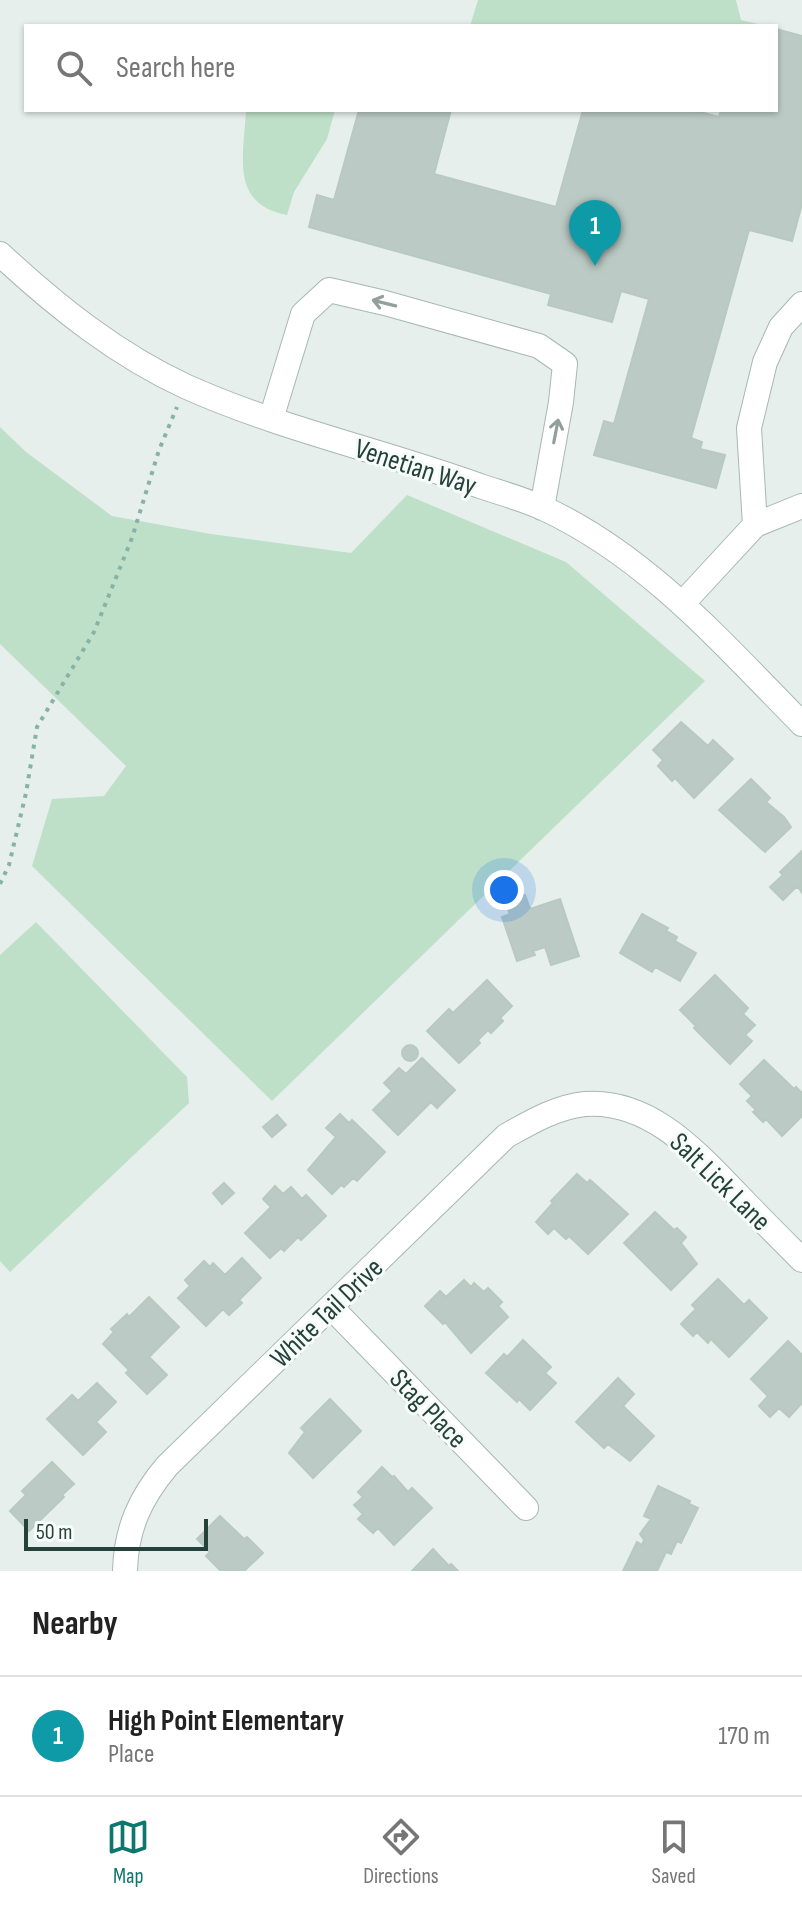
<!DOCTYPE html>
<style>
:root{--surface:#fff;--page:#f2f2f2;--text:#222;--muted:#767676;--line:#e0e0e0;--accent:#0f766e}
body{margin:0;font-family:"Sofia Sans Condensed",sans-serif;background:var(--page);color:var(--text)}
.scale{position:absolute;left:24px;bottom:20px;width:184px;box-sizing:border-box;padding-left:8px;border:4px solid #24423a;border-top:0;font-size:22px;line-height:28px;white-space:nowrap;color:#24423a;-webkit-text-stroke:6px #f7fbf9;paint-order:stroke}
.you{position:absolute;left:504px;top:890px;width:28px;height:28px;margin:-20px;border:6px solid #fff;border-radius:50%;background:#1a73e8;box-shadow:0 0 0 12px #1a73e833}
.badge{display:grid;place-items:center;width:52px;height:52px;border-radius:50%;background:var(--accent);color:#fff;font-size:26px;font-weight:700}
.pin{position:absolute;translate:-50% -66px;filter:drop-shadow(0 2px 4px #0008)}
.pin::after{content:'';position:absolute;top:42px;width:28px;height:24px;background:inherit;clip-path:polygon(0 0,100% 0,50% 100%)}
.list{margin:0;padding:0;list-style:none}
h2{display:flex;justify-content:space-between;align-items:center;height:104px;margin:0;padding:0 32px;font-size:34px}
h2 small{font-size:26px;font-weight:400;color:var(--muted)}
.list li{display:grid;grid-template-columns:52px 1fr auto;gap:24px;align-items:center;box-sizing:border-box;height:120px;padding:0 32px;border-top:2px solid var(--line)}
.list b{display:block;font-size:30px;white-space:nowrap}
.list p{margin:0;font-size:26px;white-space:nowrap;color:var(--muted)}
.list em{font-size:26px;font-style:normal;color:var(--muted)}
.icon{flex:none;width:44px;height:44px;fill:none;stroke:currentColor;stroke-width:2;stroke-linecap:round;stroke-linejoin:round}
.map{position:relative;flex:none;width:802px;height:1571px;overflow:hidden}
.search{position:absolute;background:var(--surface);box-shadow:0 2px 6px #0004;left:24px;right:24px;top:24px;height:88px;display:flex;align-items:center;gap:20px;box-sizing:border-box;padding:0 28px;border-radius:0px;color:var(--muted);font-size:30px}
.sheet{height:224px;background:var(--surface)}
nav{display:flex;justify-content:space-around;align-items:center;box-sizing:border-box;height:112px;border-top:2px solid var(--line);background:var(--surface);font-size:22px;color:var(--muted)}
nav a{display:grid;justify-items:center;gap:4px}
nav .on{color:var(--accent)}
.map>svg:first-child{display:block}
.green{fill:#bfe0c8}
.building{fill:#bbcac4;stroke:#b8c9c2;stroke-width:2}
.lines{fill:none;stroke-linecap:round;stroke-linejoin:round}
.minor-casing{stroke:#a8b8b2;stroke-width:26}
.path{stroke:#86b3a5;stroke-width:4;stroke-dasharray:4 6;stroke-linecap:butt}
.minor{stroke:#fff;stroke-width:24}
.oneway{stroke:#92a09c}
.labels{text-anchor:middle;stroke-width:6;stroke-linejoin:round;paint-order:stroke}
.street-label{font-size:28px;fill:#24423a;stroke:#f7fbf9}
</style>
<div class="map">
<svg width="802" height="1571" viewBox="0 0 802 1571">
<rect width="100%" height="100%" fill="#e6efeb"/>
<path class="green" d="M 478,0 L 736,0 L 741,20 L 758,24 L 470,26 Z
M 246,110 L 335,110 L 327,139 L 294,192 L 287,215 C 229,204 244,155 246,110 Z
M 0,427 L 26,452 L 112,516 L 211,534 L 351,553 L 407,495 L 566,562 L 705,681 L 272,1101 L 32,866 L 52,799 L 104,796 L 126,766 L 0,644 Z
M 36,922 L 187,1077 L 189,1103 L 10,1272 L 0,1261 L 0,955 Z"/>
<path class="building" d="M 776,29 L 802,36 L 802,204 L 792,241 L 749,230 L 691,438 L 702,442 L 700,449 L 725,455 L 716,488 L 594,455 L 604,421 L 614,424 L 649,299 L 621,291 L 612,322 L 548,305 L 551,294 L 309,227 L 317,195 L 334,200 L 359,110 L 451,110 L 434,174 L 556,207 L 583,110 L 692,110 L 719,117 L 721,110 L 776,110 Z
M 681,722 L 708,746 L 713,740 L 733,759 L 694,798 L 675,778 L 672,781 L 658,766 L 663,760 L 653,750 Z
M 751,779 L 770,798 L 766,802 L 784,817 L 791,827 L 765,852 L 719,810 Z
M 802,851 L 802,893 L 799,888 L 795,888 L 783,900 L 770,887 L 783,875 L 780,872 Z
M 525,895 L 530,909 L 560,899 L 579,956 L 551,965 L 545,947 L 533,951 L 535,955 L 517,961 L 502,917 L 510,914 L 505,902 Z
M 642,914 L 668,928 L 666,931 L 677,937 L 675,941 L 696,953 L 680,981 L 655,967 L 652,972 L 620,953 Z
M 715,975 L 748,1008 L 743,1014 L 755,1025 L 745,1035 L 752,1041 L 730,1064 L 694,1028 L 696,1026 L 680,1010 Z
M 487,980 L 512,1006 L 500,1018 L 503,1021 L 491,1033 L 488,1030 L 478,1040 L 480,1043 L 459,1063 L 427,1031 L 449,1009 L 453,1013 Z
M402 1053a8 8 0 1 1 16 0a8 8 0 1 1-16 0Z
M 422,1058 L 455,1090 L 437,1108 L 431,1102 L 398,1135 L 373,1110 L 392,1091 L 384,1083 L 399,1068 L 406,1074 Z
M 764,1060 L 794,1089 L 796,1087 L 802,1093 L 802,1116 L 782,1136 L 766,1119 L 763,1122 L 753,1112 L 756,1110 L 747,1101 L 752,1096 L 740,1084 Z
M 340,1114 L 349,1123 L 352,1120 L 385,1152 L 357,1181 L 353,1178 L 344,1187 L 341,1185 L 332,1194 L 308,1170 L 336,1137 L 326,1128 Z
M 277,1115 L 286,1125 L 272,1137 L 263,1127 Z
M 577,1174 L 587,1183 L 590,1180 L 628,1214 L 588,1254 L 569,1236 L 566,1239 L 554,1228 L 548,1234 L 536,1222 L 553,1203 L 551,1201 Z
M 224,1183 L 234,1193 L 222,1204 L 213,1193 Z
M 275,1186 L 283,1194 L 291,1187 L 302,1199 L 306,1195 L 326,1216 L 301,1240 L 298,1237 L 284,1251 L 281,1248 L 270,1258 L 245,1233 L 271,1207 L 263,1199 Z
M 655,1212 L 674,1230 L 677,1228 L 686,1237 L 681,1243 L 697,1264 L 671,1290 L 624,1243 Z
M 242,1258 L 261,1278 L 239,1300 L 242,1303 L 229,1315 L 223,1309 L 206,1326 L 178,1298 L 190,1286 L 185,1280 L 204,1261 L 210,1267 L 213,1263 L 225,1275 Z
M 718,1279 L 744,1305 L 749,1300 L 767,1318 L 729,1357 L 711,1339 L 708,1343 L 697,1332 L 693,1336 L 681,1324 L 696,1309 L 692,1305 Z
M 464,1280 L 471,1287 L 474,1283 L 484,1292 L 488,1288 L 502,1302 L 498,1306 L 508,1317 L 471,1353 L 445,1322 L 443,1324 L 425,1306 L 440,1291 L 446,1297 Z
M 149,1297 L 179,1327 L 149,1357 L 167,1375 L 147,1394 L 126,1373 L 129,1370 L 103,1344 L 114,1332 L 111,1329 L 127,1314 L 129,1317 Z
M 523,1340 L 551,1367 L 545,1373 L 556,1383 L 530,1410 L 519,1399 L 517,1402 L 486,1373 L 504,1354 L 507,1357 Z
M 788,1341 L 802,1355 L 802,1403 L 789,1417 L 779,1408 L 770,1417 L 759,1406 L 768,1396 L 751,1379 Z
M 618,1378 L 634,1394 L 623,1406 L 654,1436 L 630,1461 L 608,1444 L 604,1448 L 576,1422 Z
M 97,1383 L 116,1402 L 96,1422 L 106,1432 L 83,1455 L 47,1419 L 72,1395 L 78,1401 Z
M 330,1399 L 361,1431 L 313,1478 L 289,1453 L 305,1432 L 301,1428 Z
M 52,1462 L 74,1484 L 62,1495 L 64,1497 L 29,1531 L 10,1511 L 26,1495 L 22,1491 Z
M 382,1467 L 392,1477 L 394,1476 L 408,1492 L 412,1488 L 432,1508 L 394,1545 L 378,1528 L 373,1533 L 358,1519 L 363,1514 L 354,1505 L 363,1497 L 358,1492 Z
M 658,1486 L 690,1501 L 689,1504 L 698,1508 L 681,1543 L 677,1541 L 671,1554 L 666,1552 L 657,1571 L 623,1571 L 637,1542 L 642,1545 L 644,1540 L 640,1534 L 651,1519 L 644,1516 Z
M 220,1516 L 244,1539 L 247,1537 L 263,1553 L 244,1571 L 221,1571 L 206,1556 L 210,1552 L 197,1539 Z
M 433,1549 L 449,1566 L 451,1564 L 458,1571 L 412,1571 Z"/>
<g class="lines">
<defs>
<path id="minor" d="M 0,254 C 56,306 117,355 187,387 C 281,429 383,451 480,486 C 501,493 523,499 543,508 C 647,556 723,644 802,724
M 271,419 L 303,314 L 329,290 L 385,303 L 539,346 L 565,364 L 561,402 L 542,508
M 755,525 L 749,428 L 765,362 L 781,327 L 802,304
M 682,604 L 755,525 L 802,506
M 332,1308 L 526,1508
M 125,1571 C 126,1529 140,1498 167,1466 L 506,1136 C 531,1122 556,1107 585,1104 C 650,1099 697,1153 738,1195 C 759,1217 781,1239 802,1260"/>
</defs>
<use href="#minor" class="minor-casing"/>
<path class="path" d="M 0,884 L 9,865 L 26,793 L 37,727 L 94,632 L 132,538 L 159,450 L 177,407"/>
<use href="#minor" class="minor"/>
</g>
<defs><path id="oneway-shaft" d="M-6 0H5M1.5-3L5.5 0L1.5 3" fill="none" stroke-width="1.6" stroke-linecap="round" stroke-linejoin="round" transform="scale(2)"/></defs>
<g class="oneway">
<use href="#oneway-shaft" transform="translate(384 303) rotate(-166)"/>
<use href="#oneway-shaft" transform="translate(556 431) rotate(-79)"/>
</g>
<g class="labels">
<g class="street-label">
<text transform="translate(416 466) rotate(18)" y="10">Venetian Way</text>
<text transform="translate(721 1181) rotate(44)" y="10">Salt Lick Lane</text>
<text transform="translate(326 1312) rotate(-44)" y="10">White Tail Drive</text>
<text transform="translate(429 1408) rotate(46)" y="10">Stag Place</text>
</g>
</g>
</svg>
<div class="scale">50 m</div>
<div class="you"></div>
<div class="pin badge" style="left:595px;top:266px;background:#0f9aa8">1</div>
<div class="search"><svg class="icon" aria-label="search" viewBox="0 0 24 24"><circle cx="10" cy="10" r="6"/><path d="M15 15l6 6"/></svg>Search here</div>
</div>
<section class="sheet">
<h2>Nearby<small></small></h2>
<ul class="list">
<li><span class="badge" style="background:#0f9aa8">1</span><div><b>High Point Elementary</b><p>Place</p></div><em>170 m</em></li>
</ul>
</section>
<nav>
<a class="on"><svg class="icon" aria-label="map" viewBox="0 0 24 24"><path d="M3 6l6-2 6 2 6-2v14l-6 2-6-2-6 2zM9 4v14M15 6v14"/></svg>Map</a>
<a><svg class="icon" aria-label="directions" viewBox="0 0 24 24"><path d="M12 3l9 9-9 9-9-9zM9 14v-3h6M13 9l2 2-2 2"/></svg>Directions</a>
<a><svg class="icon" aria-label="saved" viewBox="0 0 24 24"><path d="M7 4h10v16l-5-4-5 4z"/></svg>Saved</a>
</nav>
